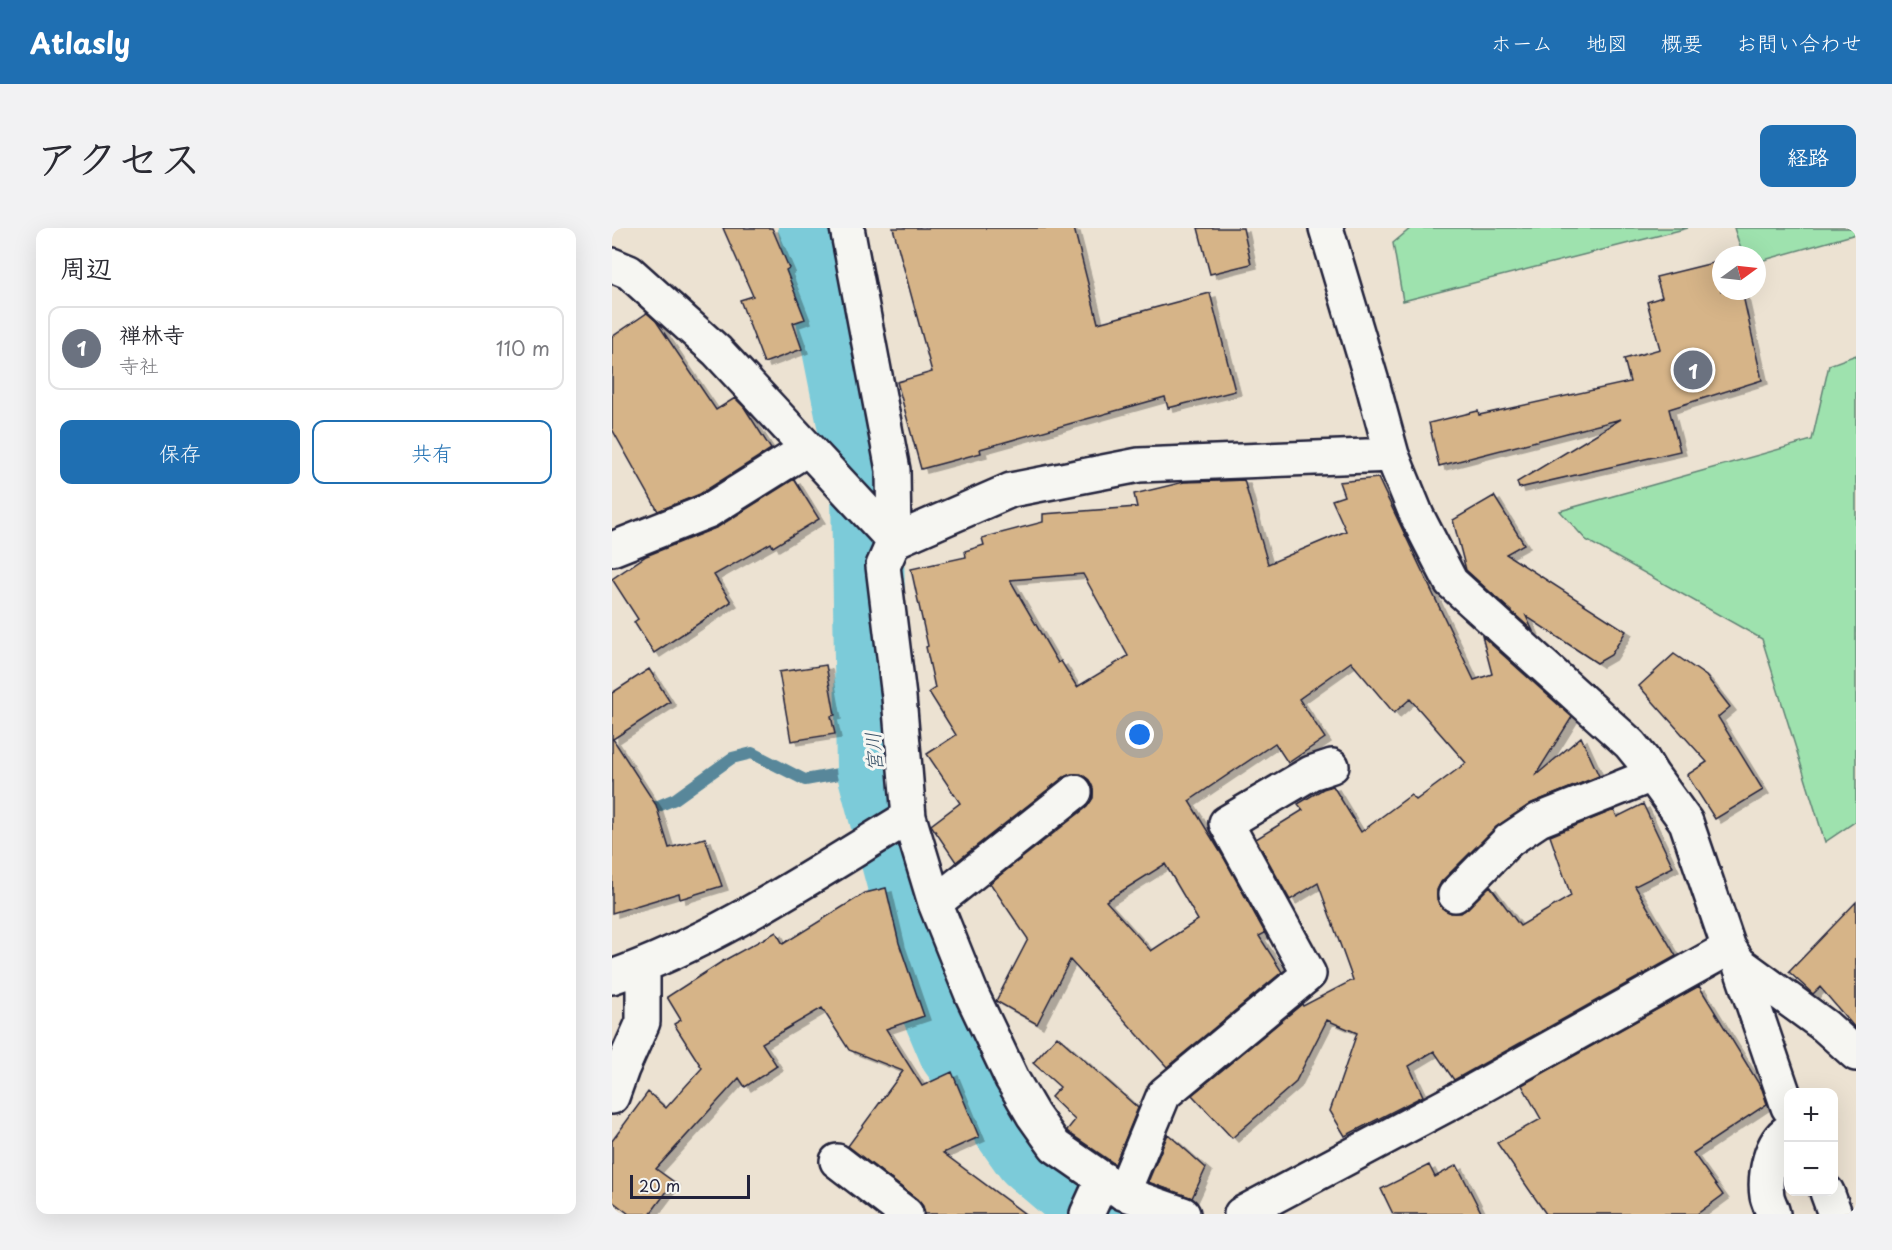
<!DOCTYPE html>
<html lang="ja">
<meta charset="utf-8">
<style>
:root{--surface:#fff;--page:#f2f2f3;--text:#2b2b33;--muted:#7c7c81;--line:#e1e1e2;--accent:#1f6fb2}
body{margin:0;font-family:"Playpen Sans","Klee One",sans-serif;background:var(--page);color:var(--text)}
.controls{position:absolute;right:18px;bottom:18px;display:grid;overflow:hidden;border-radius:12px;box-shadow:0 6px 24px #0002}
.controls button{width:54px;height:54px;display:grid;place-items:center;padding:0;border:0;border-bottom:2px solid var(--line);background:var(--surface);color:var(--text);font:30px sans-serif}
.compass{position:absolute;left:1100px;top:18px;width:54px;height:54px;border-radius:50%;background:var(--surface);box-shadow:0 6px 24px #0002;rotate:75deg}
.scale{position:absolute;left:18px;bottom:15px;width:120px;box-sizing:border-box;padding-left:6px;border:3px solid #22223b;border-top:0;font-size:16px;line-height:21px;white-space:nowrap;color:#22223b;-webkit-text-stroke:4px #f6f6f2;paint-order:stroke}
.you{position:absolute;left:528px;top:507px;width:21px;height:21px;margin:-15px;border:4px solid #fff;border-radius:50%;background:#1a73e8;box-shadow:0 0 0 9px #1a73e833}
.badge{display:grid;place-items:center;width:39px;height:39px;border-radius:50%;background:var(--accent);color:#fff;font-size:20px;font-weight:700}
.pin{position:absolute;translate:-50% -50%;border:3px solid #fff;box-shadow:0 2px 6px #0006}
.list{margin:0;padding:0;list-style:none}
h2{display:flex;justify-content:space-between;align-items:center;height:78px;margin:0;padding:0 24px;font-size:26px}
h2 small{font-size:20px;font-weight:400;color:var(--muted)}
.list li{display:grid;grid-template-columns:39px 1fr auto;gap:18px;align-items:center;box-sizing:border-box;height:84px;margin:0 12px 12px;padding:0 12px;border:2px solid var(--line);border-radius:12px}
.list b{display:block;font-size:22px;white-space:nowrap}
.list p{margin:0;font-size:20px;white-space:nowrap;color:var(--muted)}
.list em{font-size:20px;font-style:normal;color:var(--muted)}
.actions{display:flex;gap:12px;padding:18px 24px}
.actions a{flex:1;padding:14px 0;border:2px solid var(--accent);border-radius:12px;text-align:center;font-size:21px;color:var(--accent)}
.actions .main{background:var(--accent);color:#fff}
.map{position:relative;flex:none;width:1244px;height:986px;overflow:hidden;border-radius:12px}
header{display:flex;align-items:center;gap:36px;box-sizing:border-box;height:84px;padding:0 30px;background:var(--accent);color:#fff}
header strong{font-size:28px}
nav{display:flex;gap:33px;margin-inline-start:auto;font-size:21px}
.intro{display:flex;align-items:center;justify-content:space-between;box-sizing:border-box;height:144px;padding:0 36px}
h1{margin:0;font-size:42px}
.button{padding:15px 27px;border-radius:12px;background:var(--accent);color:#fff;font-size:21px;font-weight:700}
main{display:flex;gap:36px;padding:0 36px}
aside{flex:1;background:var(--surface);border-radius:12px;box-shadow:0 6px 24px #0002}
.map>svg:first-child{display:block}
.green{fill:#9ee2ae;stroke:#608274;stroke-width:1.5}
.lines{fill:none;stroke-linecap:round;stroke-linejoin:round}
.stream{stroke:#58879a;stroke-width:12}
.river{stroke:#7ccbd9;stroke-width:72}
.building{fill:#d6b488;stroke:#22223b;stroke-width:1.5;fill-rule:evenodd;filter:url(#shadow)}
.minor-casing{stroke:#22223b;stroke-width:38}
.minor{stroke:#f6f6f2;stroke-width:33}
.labels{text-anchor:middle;stroke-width:6;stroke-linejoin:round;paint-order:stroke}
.water-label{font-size:20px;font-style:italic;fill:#3d556a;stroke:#f6f6f2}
</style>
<header>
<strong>Atlasly</strong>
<nav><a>ホーム</a><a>地図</a><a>概要</a><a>お問い合わせ</a></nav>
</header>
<div class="intro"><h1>アクセス</h1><a class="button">経路</a></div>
<main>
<aside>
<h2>周辺<small></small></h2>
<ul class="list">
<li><span class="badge" style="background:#6b7280">1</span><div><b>禅林寺</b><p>寺社</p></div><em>110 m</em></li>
</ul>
<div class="actions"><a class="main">保存</a><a>共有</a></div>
</aside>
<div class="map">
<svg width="1244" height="986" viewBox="0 0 1244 986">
<defs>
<filter id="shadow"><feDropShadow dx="6" dy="4" stdDeviation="0" flood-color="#0004"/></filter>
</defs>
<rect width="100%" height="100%" fill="#ece2d2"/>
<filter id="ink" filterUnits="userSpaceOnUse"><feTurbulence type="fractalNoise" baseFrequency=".0167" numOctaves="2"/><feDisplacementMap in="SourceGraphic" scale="12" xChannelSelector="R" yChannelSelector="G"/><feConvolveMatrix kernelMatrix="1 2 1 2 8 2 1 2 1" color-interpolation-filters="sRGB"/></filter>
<g filter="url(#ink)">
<path class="green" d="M 799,0 L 1076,0 L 791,73 L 781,15 Z
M 1122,0 L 1241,0 L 1244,6 L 1145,34 L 1145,27 L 1131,27 Z
M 1244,127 L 1244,593 L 1213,614 L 1150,411 L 974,312 L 948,283 L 1200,212 L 1217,137 Z"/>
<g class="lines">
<path class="stream" d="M 32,584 L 63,571 L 120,530 L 140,525 L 193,552 L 260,540"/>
<path class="river" d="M 202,0 L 255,265 L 260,540 L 324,779 L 343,824 L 417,928 L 485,986"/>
</g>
<path class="building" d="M 111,0 L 160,0 L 177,40 L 174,42 L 193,91 L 181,95 L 190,121 L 152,135 L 128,72 L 141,68 Z
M 281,0 L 462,0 L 486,95 L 598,65 L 623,163 L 556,180 L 553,169 L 368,221 L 369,225 L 309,241 L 285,154 L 320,144 Z
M 586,0 L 631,0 L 639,36 L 598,46 Z
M 1109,33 L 1109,63 L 1130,63 L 1150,152 L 1057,181 L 1068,223 L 907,260 L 905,254 L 1009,191 L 827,238 L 817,195 L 866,183 L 867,187 L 1018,154 L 1012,131 L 1048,121 L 1035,74 L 1050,69 L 1044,49 Z
M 35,85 L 44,93 L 104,182 L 123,170 L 132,179 L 159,221 L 88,266 L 46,283 L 0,201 L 0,109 Z
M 766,250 L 862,452 L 880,446 L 870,408 L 960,489 L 923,548 L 969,509 L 987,548 L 920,575 L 884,599 L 829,654 L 825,662 L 825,671 L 830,680 L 839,685 L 849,685 L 856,680 L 878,658 L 908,698 L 959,668 L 938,608 L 1002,582 L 1005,589 L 1031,576 L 1061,639 L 1023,658 L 1064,728 L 842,852 L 822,823 L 797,838 L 811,868 L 733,908 L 718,883 L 745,805 L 715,792 L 683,855 L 620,910 L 580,867 L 690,776 L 691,778 L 741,752 L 706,655 L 678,672 L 644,611 L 691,582 L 686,576 L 711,561 L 721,558 L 749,604 L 799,567 L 804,572 L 854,535 L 798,471 L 782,485 L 739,434 L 687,471 L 713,510 L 676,535 L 663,515 L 577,573 L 612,630 L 653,705 L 647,708 L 670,744 L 555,839 L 458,732 L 425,796 L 384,773 L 416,711 L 378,655 L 475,579 L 481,570 L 481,561 L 477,552 L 469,546 L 460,546 L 452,549 L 344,634 L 319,597 L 348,575 L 315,526 L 344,507 L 317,464 L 323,460 L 314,419 L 316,418 L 299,341 L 354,329 L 353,323 L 372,317 L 370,310 L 431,294 L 431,286 L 525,279 L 522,266 L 572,254 L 608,253 L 632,252 L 656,336 L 734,303 L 720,272 L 732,268 L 727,254 ZM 471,346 L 516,428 L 465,459 L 449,433 L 446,435 L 398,352 ZM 553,636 L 586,692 L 539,723 L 494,673 Z
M 182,251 L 207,291 L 161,319 L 159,315 L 102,347 L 119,374 L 42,425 L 22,394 L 26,391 L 0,351 L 34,328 L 106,299 Z
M 882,268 L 912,316 L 894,326 L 1014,403 L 999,427 L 985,435 L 914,388 L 921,403 L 854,342 L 841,292 Z
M 1062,426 L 1094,448 L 1118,479 L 1106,489 L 1151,562 L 1103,591 L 1075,547 L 1095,534 L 1027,458 Z
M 214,437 L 223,487 L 219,488 L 223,506 L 179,513 L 167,444 Z
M 37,441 L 58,474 L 1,511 L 44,577 L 57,620 L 93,610 L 110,658 L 68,671 L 67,665 L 0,685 L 0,465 Z
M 274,660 L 287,715 L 312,788 L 274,801 L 310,858 L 340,844 L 367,909 L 331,925 L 413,986 L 313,986 L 311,978 L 305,971 L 236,918 L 291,843 L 237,822 L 210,780 L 150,815 L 165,838 L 133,859 L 127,850 L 44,941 L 62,954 L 38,986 L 17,986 L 0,973 L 0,913 L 36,864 L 54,880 L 90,840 L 62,796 L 69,792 L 55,769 L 111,733 L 164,704 L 171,716 L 253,665 Z
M 1244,674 L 1244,801 L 1208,759 L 1201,766 L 1177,744 Z
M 1087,758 L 1150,861 L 1155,876 L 1081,925 L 1111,967 L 1085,986 L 934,986 L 885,915 L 929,891 L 910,857 Z
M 445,808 L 526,880 L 503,936 L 456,904 L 455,902 L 463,892 L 439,869 L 448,859 L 421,835 Z
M 556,906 L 594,940 L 580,970 L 536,954 Z
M 817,937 L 823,949 L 845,937 L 870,986 L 781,986 L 769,961 Z"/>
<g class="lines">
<defs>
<path id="minor" d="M 235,0 L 281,242 L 282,313 L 271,338 L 287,469 L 297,589 L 323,675 L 360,767 L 400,851 L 421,887 L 443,918 L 511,965 L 571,986
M 714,0 L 760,154 L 780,227 L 805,288 L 839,354 L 1018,516 L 1031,532 L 1040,547 L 1074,594 L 1117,720 L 1127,735 L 1176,879
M 0,37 L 17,44 L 105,123 L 282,313
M 282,313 L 399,262 L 527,237 L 780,227
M 0,321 L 96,283 L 195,221
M 843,667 L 897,612 L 927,592 L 1040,547
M 323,675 L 463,564
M 1127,735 L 1213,798 L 1244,826
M 0,749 C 106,712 201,647 297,589
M 0,869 L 10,841 L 31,794 L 31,738
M 225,933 L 294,986
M 1215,964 L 1223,986
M 511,965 L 552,866 L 697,746 L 614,595 L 699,545 L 720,538
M 475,986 L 491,951
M 629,986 L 863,862 L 1117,720
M 1161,986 C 1160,980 1156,974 1155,968 C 1152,948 1158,914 1176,903"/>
</defs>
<use href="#minor" class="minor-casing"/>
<use href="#minor" class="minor"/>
</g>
</g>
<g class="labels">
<g class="water-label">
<text transform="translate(262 524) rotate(-94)" y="7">宮川</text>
</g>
</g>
</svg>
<div class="controls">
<button>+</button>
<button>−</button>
</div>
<svg class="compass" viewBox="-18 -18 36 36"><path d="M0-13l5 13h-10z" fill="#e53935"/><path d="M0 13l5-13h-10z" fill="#7c7c81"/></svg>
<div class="scale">20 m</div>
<div class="you"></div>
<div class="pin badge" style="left:1081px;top:142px;background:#6b7280">1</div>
</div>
</main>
